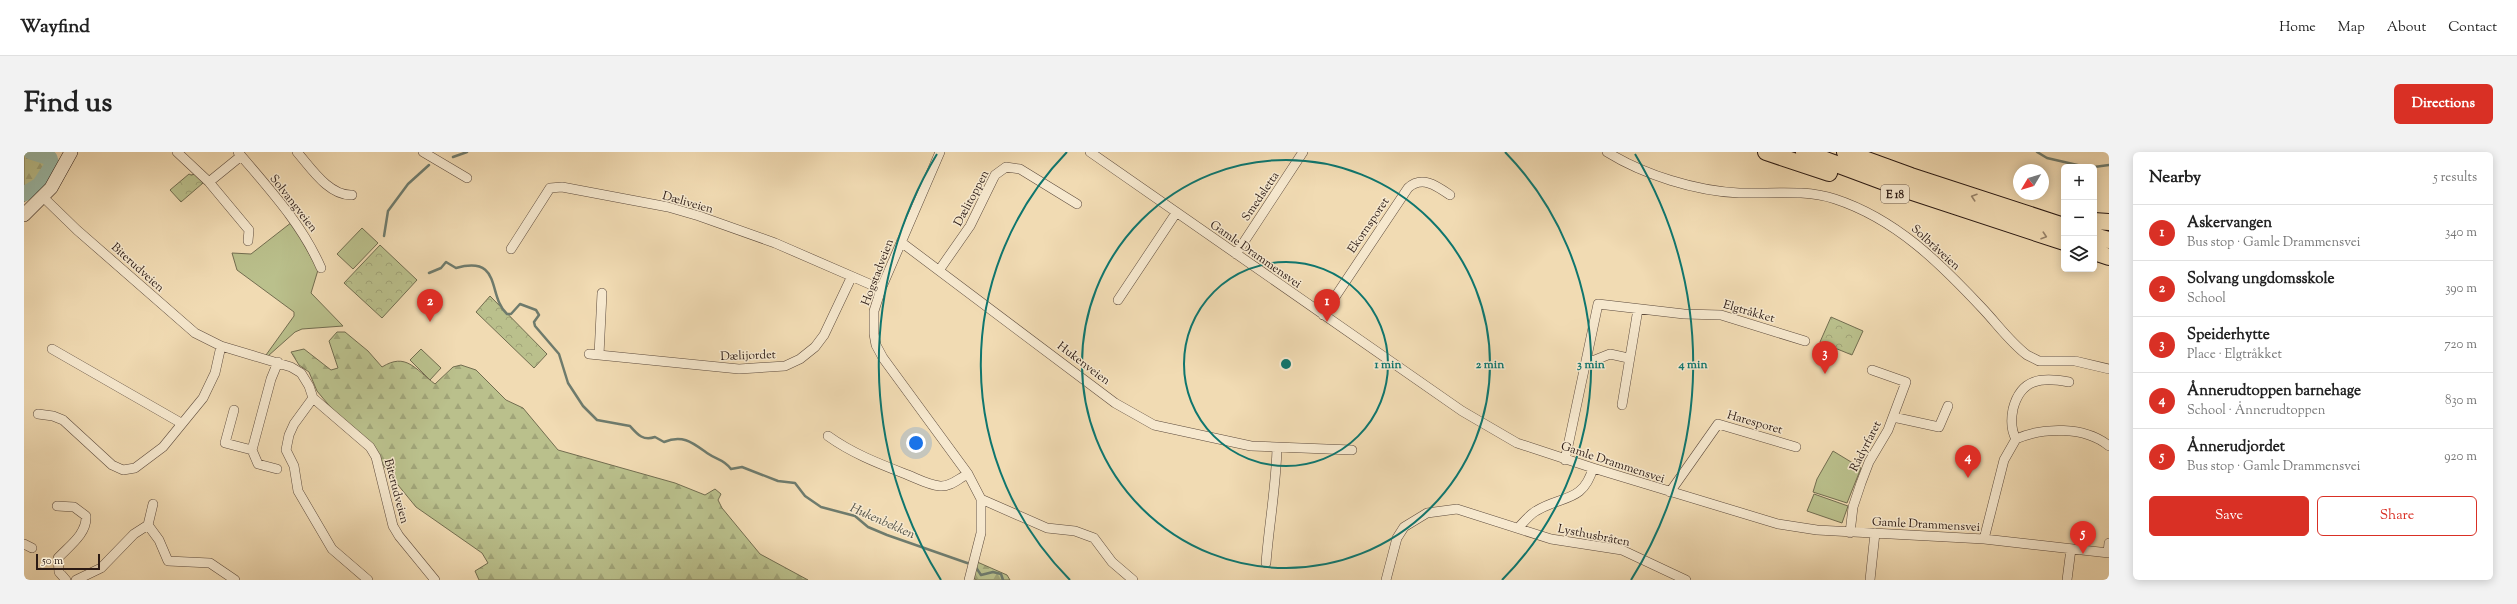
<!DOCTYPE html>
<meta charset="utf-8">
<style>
:root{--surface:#fff;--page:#f2f2f2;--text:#222;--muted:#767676;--line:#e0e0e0;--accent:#d93025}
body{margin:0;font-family:"Sorts Mill Goudy",serif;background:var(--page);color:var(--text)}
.controls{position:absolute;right:12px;top:12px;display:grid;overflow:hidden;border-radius:6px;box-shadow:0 2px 10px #0003}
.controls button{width:36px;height:36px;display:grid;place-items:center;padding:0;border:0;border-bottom:1px solid var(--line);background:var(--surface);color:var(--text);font:20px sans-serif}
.compass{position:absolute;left:1989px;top:12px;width:36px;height:36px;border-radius:50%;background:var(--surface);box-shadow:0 2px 10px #0003;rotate:232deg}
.scale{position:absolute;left:12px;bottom:10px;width:64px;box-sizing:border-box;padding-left:4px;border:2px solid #2b1a14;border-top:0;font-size:11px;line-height:14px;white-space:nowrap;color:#2b1a14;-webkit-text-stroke:3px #f6e8ce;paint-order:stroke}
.you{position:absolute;left:892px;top:291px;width:14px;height:14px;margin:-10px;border:3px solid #fff;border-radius:50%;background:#1a73e8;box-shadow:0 0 0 6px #1a73e833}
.badge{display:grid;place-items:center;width:26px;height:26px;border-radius:50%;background:var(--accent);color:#fff;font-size:13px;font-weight:700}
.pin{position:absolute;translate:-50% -33px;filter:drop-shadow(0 1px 2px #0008)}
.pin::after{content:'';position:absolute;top:21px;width:14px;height:12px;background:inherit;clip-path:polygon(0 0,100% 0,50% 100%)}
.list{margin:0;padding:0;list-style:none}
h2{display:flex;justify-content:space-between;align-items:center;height:52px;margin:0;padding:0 16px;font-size:17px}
h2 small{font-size:13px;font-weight:400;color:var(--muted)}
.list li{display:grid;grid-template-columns:26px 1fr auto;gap:12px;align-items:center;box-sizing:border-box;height:56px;padding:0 16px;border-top:1px solid var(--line)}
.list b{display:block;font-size:15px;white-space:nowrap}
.list p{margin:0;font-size:13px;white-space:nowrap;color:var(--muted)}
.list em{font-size:13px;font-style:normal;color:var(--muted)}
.actions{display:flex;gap:8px;padding:12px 16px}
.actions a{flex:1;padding:9px 0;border:1px solid var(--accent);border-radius:6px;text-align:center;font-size:14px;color:var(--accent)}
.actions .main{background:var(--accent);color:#fff}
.icon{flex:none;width:22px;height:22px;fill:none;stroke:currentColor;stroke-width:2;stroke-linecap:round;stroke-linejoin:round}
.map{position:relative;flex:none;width:2085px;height:428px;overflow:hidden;border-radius:6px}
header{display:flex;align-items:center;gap:24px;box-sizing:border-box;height:56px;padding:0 20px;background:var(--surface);border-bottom:1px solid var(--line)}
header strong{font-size:19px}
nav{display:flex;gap:22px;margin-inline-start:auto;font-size:14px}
.intro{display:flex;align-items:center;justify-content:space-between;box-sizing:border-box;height:96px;padding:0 24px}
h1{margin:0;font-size:28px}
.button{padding:10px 18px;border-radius:6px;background:var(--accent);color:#fff;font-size:14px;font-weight:700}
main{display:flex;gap:24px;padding:0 24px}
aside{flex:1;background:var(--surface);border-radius:6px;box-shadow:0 2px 10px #0003}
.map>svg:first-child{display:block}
.green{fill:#bac08c;stroke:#726d50}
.forest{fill:url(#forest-firs);stroke:#726d50}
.park{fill:url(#park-crowns);stroke:#726d50}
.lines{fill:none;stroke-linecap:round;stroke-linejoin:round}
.stream{stroke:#6e7b6d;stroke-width:2.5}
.river{stroke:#9bbba9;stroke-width:15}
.minor-casing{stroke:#5c4a3c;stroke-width:10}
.secondary-casing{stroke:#2b1a14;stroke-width:14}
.motorway-casing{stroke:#2b1a14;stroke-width:18}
.minor{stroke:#f6e8ce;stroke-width:9}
.secondary{stroke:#f6e8ce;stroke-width:13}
.motorway{stroke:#f1dbb3;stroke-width:16}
.oneway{stroke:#98846b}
.ring{fill:none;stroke:#0f766e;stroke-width:2}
.labels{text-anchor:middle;stroke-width:3;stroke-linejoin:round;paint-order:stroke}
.shield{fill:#f6e8ce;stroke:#68584c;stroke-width:1}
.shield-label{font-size:11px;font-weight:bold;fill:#2b1a14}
.street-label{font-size:12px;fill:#2b1a14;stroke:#f6e8ce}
.water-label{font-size:13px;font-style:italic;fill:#525248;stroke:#f6e8ce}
.centre{fill:#0f766e;stroke:#f6e8ce;stroke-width:2}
.ring-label{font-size:12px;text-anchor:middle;font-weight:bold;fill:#0f766e;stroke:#f6e8ce;stroke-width:3;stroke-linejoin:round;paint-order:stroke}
</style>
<header>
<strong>Wayfind</strong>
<nav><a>Home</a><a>Map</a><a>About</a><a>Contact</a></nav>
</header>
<div class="intro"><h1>Find us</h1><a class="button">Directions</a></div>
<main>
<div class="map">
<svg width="2085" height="428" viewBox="0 0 2085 428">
<defs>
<pattern id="forest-firs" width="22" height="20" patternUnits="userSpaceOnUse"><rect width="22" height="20" fill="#bac08c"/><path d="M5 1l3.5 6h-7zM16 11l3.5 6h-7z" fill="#a0a478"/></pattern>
<pattern id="park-crowns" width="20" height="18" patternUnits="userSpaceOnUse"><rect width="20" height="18" fill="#bac08c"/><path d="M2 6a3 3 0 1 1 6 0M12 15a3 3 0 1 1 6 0" fill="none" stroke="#a0a478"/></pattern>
</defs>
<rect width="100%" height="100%" fill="#f1dbb3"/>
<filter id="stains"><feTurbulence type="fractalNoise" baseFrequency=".005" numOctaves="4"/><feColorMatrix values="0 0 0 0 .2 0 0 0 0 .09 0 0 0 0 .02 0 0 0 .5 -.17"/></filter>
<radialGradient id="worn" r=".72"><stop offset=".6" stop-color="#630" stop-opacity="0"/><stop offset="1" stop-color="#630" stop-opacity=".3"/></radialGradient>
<path class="green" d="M 268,70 L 294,118 L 287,141 L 319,174 L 278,177 L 271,180 L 244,204 L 242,203 L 270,164 L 270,160 L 213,118 L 208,101 L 227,102 Z
M 338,76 L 354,91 L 329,117 L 313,102 Z
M 397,197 L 417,216 L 406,228 L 386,208 Z
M 1809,299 L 1837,316 L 1823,351 L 1789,340 L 1793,327 Z
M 1790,342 L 1824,354 L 1818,371 L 1783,359 Z"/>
<path class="forest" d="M 0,0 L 23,4 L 29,9 L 12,39 L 0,50 Z
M 313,180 L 321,180 L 344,199 L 358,215 C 382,200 391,217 411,232 L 429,215 L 437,213 L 452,218 L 482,248 L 499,256 L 534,298 L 651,331 L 681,343 L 691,337 L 697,342 L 694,348 L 698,356 L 736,402 L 784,428 L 455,428 L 451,419 L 464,411 L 458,401 L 392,355 L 365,322 L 347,293 L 308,257 L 293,239 L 285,220 L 275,213 L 267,200 L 280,197 L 307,218 L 314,216 L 305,189 Z
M 951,409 L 983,423 L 986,428 L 953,428 L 946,425 Z"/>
<path class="park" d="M 165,22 L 167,23 L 171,22 L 179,31 L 157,50 L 146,38 Z
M 356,93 L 393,128 L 358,166 L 320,131 Z
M 466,144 L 523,202 L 510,216 L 452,160 Z
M 1807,165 L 1839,179 L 1828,203 L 1796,190 Z"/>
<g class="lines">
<path class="stream" d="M 2013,0 L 2023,6 L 2062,15
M 429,5 L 443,0
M 2070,15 L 2085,13
M 360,84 L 364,59 L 384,32 L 405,13
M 405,121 L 417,116 L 422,110 L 432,116 C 479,103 463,144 483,162 L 487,162 L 496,152 L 512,158 L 515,163 L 510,170 L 511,174 L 535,202 L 544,231 L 559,254 L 573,268 L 606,274 C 614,283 619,289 631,285 L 640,290 C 659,282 669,291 683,301 C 693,308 700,307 707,317 L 718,315 L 754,329 L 771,331 L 781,344 L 797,355 L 831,364 L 844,375 L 863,383 L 946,412
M 951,414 L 957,423 L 969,420 L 977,422 L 979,428"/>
<path class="river" d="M 0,42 L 15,33 L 28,13 L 26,6 L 7,0"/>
<defs>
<path id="minor" d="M 153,0 L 185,30 L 225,78 L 224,89
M 214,0 C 245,37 278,72 297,116
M 273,0 C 287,16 305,44 328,43
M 399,0 L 443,26
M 916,0 L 857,137 L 850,159 L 850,182 L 852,193 L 859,206 L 944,322 L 957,347 L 957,381 L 945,428
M 1066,0 L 1438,259 L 1493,291 L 1569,316 L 1754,372 L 1793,378 L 1960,387 L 2085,401
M 1583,0 C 1620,23 1672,39 1715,41 C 1746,42 1781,37 1811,47 C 1872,67 1916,111 1959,157 C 1974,173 1986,190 2003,203 L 2015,209 L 2051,209 L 2085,217
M 185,30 L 217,4
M 19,45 L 53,78 L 171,181 L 197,194 L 267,215 L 277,221 L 285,234 L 289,246 L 270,272 L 265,283 L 262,298 L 270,314 L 274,339 L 308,397 L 344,428
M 877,90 L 1091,251 L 1130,273 L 1227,294 L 1328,298
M 487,97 L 526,36 L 538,35 L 644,55 L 675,64 L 751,91 L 857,137
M 1212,102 L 1279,0
M 916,117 L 946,74 L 971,23 L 982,15 L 996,17 L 1053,52
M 1094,148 L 1152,61
M 1299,163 L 1384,36 C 1398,23 1413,34 1426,43
M 28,197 L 157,271
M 565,202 L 715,217 L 761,214 L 776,207 L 791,195 L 800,183 L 827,126
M 575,203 L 578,141
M 1562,209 L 1571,208 L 1586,202 L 1604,206
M 289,246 L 346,295 L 352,305 L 369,374 L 375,384 L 411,428
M 1598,253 L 1614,157
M 210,258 L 201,291 L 228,298 L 234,312 L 253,317
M 14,262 L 29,264 L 39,268 L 88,313 L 99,318 L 111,316 L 139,295 L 179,246 L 191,221 L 197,194
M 1869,265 L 1915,275 L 1924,254
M 804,284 C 829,302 856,312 884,323 C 894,327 905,333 916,334 C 927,335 935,326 944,322
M 1992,287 C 2019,275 2061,274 2085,294
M 228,298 L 247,227 L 254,210
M 1541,308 L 1574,152 L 1660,162 L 1697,163 L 1781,189
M 1646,340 L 1694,272 L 1772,295
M 957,347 L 1023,376 L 1051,379 L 1070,386 L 1088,410 L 1109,428
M 33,354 L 50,355 L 62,364 C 63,382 45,394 34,406 L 35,420 L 42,428
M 124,373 L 135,388 L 144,409 L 186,411 L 211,428
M 1494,376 C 1500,370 1505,363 1512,359 C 1538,343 1559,351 1569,316
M 1826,381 L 1829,355 L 1837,331 L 1845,310 L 1864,278 L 1882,230 L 1848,218
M 1960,387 L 1980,308 L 1992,287 C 1987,278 1987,267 1989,257 C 1997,226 2018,225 2045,230
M 0,392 L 8,396
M 2084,401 L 2085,391
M 1242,411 C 1245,373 1252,335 1253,296
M 52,428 L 77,416 L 110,382 L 124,373 L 129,352
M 1362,428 L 1373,386 L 1380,375 L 1403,361 L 1433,357 L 1527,387 L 1598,398 L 1662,428
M 1846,428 L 1851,381
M 2043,428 L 2047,397"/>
<path id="secondary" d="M 0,63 L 27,36 L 47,0"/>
<path id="motorway" d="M 1742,0 L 1805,21
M 1780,0 L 1882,38 L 2040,90
M 1821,0 L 1887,24 L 2040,74
M 2070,69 L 2085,70
M 2070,84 L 2085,88
M 2070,100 L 2085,105"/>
</defs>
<use href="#minor" class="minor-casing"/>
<use href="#secondary" class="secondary-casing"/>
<use href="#motorway" class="motorway-casing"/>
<use href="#minor" class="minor"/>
<use href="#secondary" class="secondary"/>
<use href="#motorway" class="motorway"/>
</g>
<defs><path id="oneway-chevron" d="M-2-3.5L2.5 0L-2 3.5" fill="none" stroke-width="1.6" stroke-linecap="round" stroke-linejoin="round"/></defs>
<g class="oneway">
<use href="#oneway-chevron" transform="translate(1950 45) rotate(-162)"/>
<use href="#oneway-chevron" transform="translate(2020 84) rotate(18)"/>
</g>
<g class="ring">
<circle cx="1262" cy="212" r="102"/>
<circle cx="1262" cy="212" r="204"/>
<path d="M1046 428A305 305 0 0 1 1043 0M1481 0A305 305 0 0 1 1478 428"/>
<path d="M917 428A407 407 0 0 1 913 2M1611 2A407 407 0 0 1 1607 428"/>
</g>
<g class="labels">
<rect class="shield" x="1857" y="33" width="28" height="18" rx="3"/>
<g class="shield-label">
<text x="1871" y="46">E 18</text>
</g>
<g class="street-label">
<text transform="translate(1236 44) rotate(-56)" y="4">Smedsletta</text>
<text transform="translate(947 46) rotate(-62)" y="4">Dælitoppen</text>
<text transform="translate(664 50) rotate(16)" y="4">Dæliveien</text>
<text transform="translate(270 51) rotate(52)" y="4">Solvangveien</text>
<text transform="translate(1344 73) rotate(-56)" y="4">Ekornsporet</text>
<text transform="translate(1912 95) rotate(42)" y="4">Solbråveien</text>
<text transform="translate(1232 102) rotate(35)" y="4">Gamle Drammensvei</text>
<text transform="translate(114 115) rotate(42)" y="4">Biterudveien</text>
<text transform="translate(853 120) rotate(-69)" y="4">Hogstadveien</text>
<text transform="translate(1725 159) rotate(16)" y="4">Elgtråkket</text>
<text transform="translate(724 203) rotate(-2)" y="4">Dælijordet</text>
<text transform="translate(1060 211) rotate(37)" y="4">Hukenveien</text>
<text transform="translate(1731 270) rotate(16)" y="4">Haresporet</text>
<text transform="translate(1841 294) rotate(-63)" y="4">Rådyrfaret</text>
<text transform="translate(1589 310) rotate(18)" y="4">Gamle Drammensvei</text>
<text transform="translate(373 339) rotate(75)" y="4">Biterudveien</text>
<text transform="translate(1902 372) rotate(3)" y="4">Gamle Drammensvei</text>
<text transform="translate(1570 383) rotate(11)" y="4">Lysthusbråten</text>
</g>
<g class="water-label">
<text transform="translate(859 368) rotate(24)" y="5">Hukenbekken</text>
</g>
</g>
<circle cx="1262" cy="212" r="6" class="centre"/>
<g class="ring-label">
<text x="1364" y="216">1 min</text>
<text x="1466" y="216">2 min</text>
<text x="1567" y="216">3 min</text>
<text x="1669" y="216">4 min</text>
</g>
<rect width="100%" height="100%" filter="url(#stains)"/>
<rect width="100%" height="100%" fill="url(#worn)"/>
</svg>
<div class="controls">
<button>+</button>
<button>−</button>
<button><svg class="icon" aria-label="layers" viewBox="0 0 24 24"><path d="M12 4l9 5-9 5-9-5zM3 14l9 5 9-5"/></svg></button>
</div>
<svg class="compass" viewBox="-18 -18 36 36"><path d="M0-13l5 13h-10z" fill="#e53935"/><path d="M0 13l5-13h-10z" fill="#767676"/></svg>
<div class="scale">50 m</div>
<div class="you"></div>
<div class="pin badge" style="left:1303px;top:170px">1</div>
<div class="pin badge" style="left:406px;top:170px">2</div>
<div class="pin badge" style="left:1801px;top:222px">3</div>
<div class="pin badge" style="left:1944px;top:326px">4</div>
<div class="pin badge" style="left:2059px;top:402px">5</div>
</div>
<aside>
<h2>Nearby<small>5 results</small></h2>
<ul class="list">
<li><span class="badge">1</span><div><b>Askervangen</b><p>Bus stop · Gamle Drammensvei</p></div><em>340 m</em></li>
<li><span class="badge">2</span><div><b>Solvang ungdomsskole</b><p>School</p></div><em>390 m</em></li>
<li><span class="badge">3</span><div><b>Speiderhytte</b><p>Place · Elgtråkket</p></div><em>720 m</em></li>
<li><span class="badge">4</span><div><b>Ånnerudtoppen barnehage</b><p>School · Ånnerudtoppen</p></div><em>830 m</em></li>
<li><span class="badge">5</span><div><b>Ånnerudjordet</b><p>Bus stop · Gamle Drammensvei</p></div><em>920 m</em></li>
</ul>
<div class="actions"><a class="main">Save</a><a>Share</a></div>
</aside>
</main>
